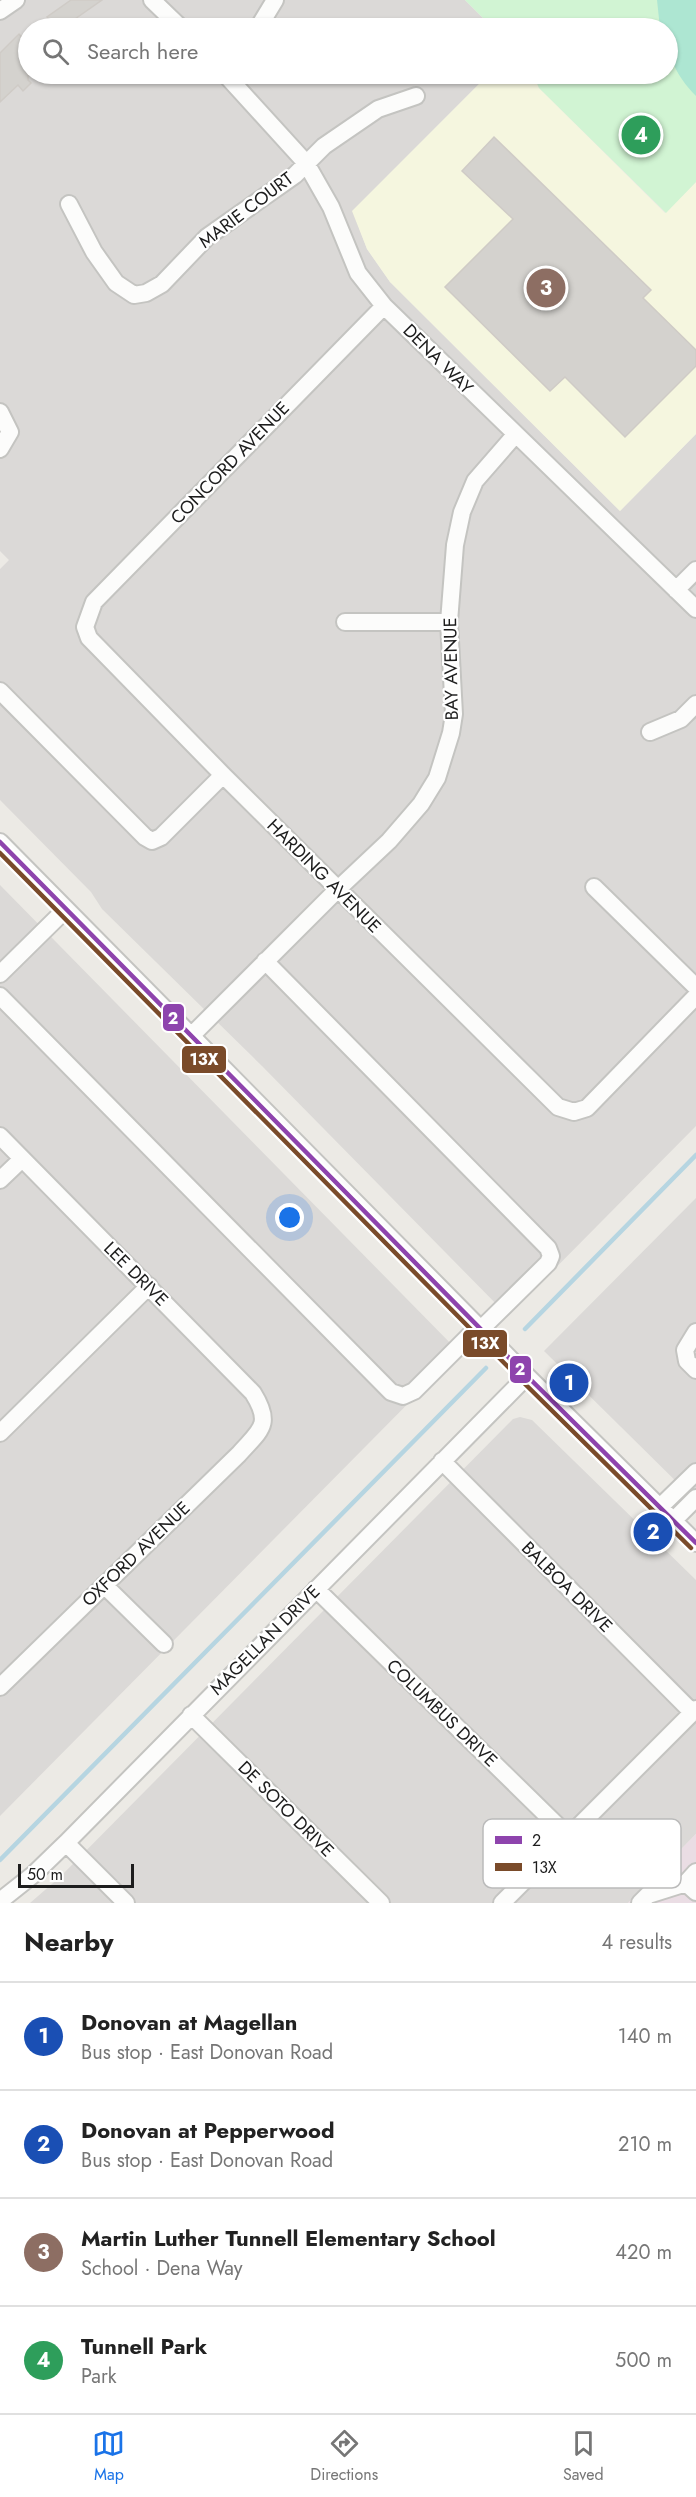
<!DOCTYPE html>
<meta charset="utf-8">
<style>
:root{--surface:#fff;--page:#f2f2f2;--text:#222;--muted:#767676;--line:#e0e0e0;--accent:#1a73e8}
body{margin:0;font-family:Jost,sans-serif;background:var(--page);color:var(--text)}
.scale{position:absolute;left:18px;bottom:15px;width:116px;box-sizing:border-box;padding-left:6px;border:3px solid #1d1d1d;border-top:0;font-size:16px;line-height:21px;white-space:nowrap;color:#1d1d1d;-webkit-text-stroke:4px #fff;paint-order:stroke}
.you{position:absolute;left:290px;top:1218px;width:21px;height:21px;margin:-15px;border:4px solid #fff;border-radius:50%;background:#1a73e8;box-shadow:0 0 0 9px #1a73e833}
.badge{display:grid;place-items:center;width:39px;height:39px;border-radius:50%;background:var(--accent);color:#fff;font-size:20px;font-weight:700}
.pin{position:absolute;translate:-50% -50%;border:3px solid #fff;box-shadow:0 2px 6px #0006}
.list{margin:0;padding:0;list-style:none}
h2{display:flex;justify-content:space-between;align-items:center;height:78px;margin:0;padding:0 24px;font-size:26px}
h2 small{font-size:20px;font-weight:400;color:var(--muted)}
.list li{display:grid;grid-template-columns:39px 1fr auto;gap:18px;align-items:center;box-sizing:border-box;height:108px;padding:0 24px;border-top:2px solid var(--line)}
.list b{display:block;font-size:22px;white-space:nowrap}
.list p{margin:0;font-size:20px;white-space:nowrap;color:var(--muted)}
.list em{font-size:20px;font-style:normal;color:var(--muted)}
.icon{flex:none;width:33px;height:33px;fill:none;stroke:currentColor;stroke-width:2;stroke-linecap:round;stroke-linejoin:round}
.map{position:relative;flex:none;width:696px;height:1903px;overflow:hidden}
.search{position:absolute;background:var(--surface);box-shadow:0 2px 4px #0004;left:18px;right:18px;top:18px;height:66px;display:flex;align-items:center;gap:15px;box-sizing:border-box;padding:0 21px;border-radius:33px;color:var(--muted);font-size:22px}
.sheet{height:510px;background:var(--surface)}
nav{display:flex;justify-content:space-around;align-items:center;box-sizing:border-box;height:84px;border-top:2px solid var(--line);background:var(--surface);font-size:16px;color:var(--muted)}
nav a{display:grid;justify-items:center;gap:3px}
nav .on{color:var(--accent)}
.map>svg:first-child{display:block}
.residential{fill:#dbd9d7}
.industrial{fill:#eadde4}
.education{fill:#f5f6df}
.park{fill:#d1f4d3}
.pitch{fill:#ade6d2}
.lines{fill:none;stroke-linecap:round;stroke-linejoin:round}
.stream{stroke:#b6d5e1;stroke-width:4.5}
.building{fill:#d4d2ce;stroke:#cfcbc6;stroke-width:1.5}
.minor-casing{stroke:#c4c4c1;stroke-width:20}
.minor{stroke:#fcfcfb;stroke-width:16}
.bus-1-casing{stroke:#fff;stroke-width:9}
.bus-2-casing{stroke:#fff;stroke-width:9}
.bus-1{stroke:#8e44ad;stroke-width:4.5}
.bus-2{stroke:#7a4b2a;stroke-width:4.5}
.labels{text-anchor:middle;stroke-width:4.5;stroke-linejoin:round;paint-order:stroke}
.street-label{font-size:18px;fill:#1d1d1d;stroke:#fff}
.key{fill:#fff;stroke:#bbb;stroke-width:1.5}
.key-label{font-size:16px;fill:#1d1d1d}
.line-badge{stroke:#fff;stroke-width:2}
.badge-label{font-size:16px;text-anchor:middle;font-weight:bold;fill:#fff}
</style>
<div class="map">
<svg width="696" height="1903" viewBox="0 0 696 1903">
<rect width="100%" height="100%" fill="#eceae5"/>
<path class="residential" d="M 0,0 L 465,0 L 493,28 L 28,28 L 28,74 L 489,74 L 353,211 L 367,249 L 390,282 L 620,511 L 696,434 L 696,1126 L 508,1316 L 262,1066 L 102,909 L 91,892 L 0,800 L 0,569 L 9,560 L 0,551 Z
M 0,885 L 459,1352 L 0,1816 Z
M 696,1198 L 696,1501 L 544,1351 Z
M 520,1417 L 532,1420 L 696,1580 L 696,1834 L 628,1903 L 30,1903 L 60,1877 L 513,1419 Z"/>
<path class="industrial" d="M 696,1834 L 696,1903 L 628,1903 Z"/>
<path class="education" d="M 489,74 L 533,74 L 539,88 L 665,213 L 696,182 L 696,434 L 620,511 L 390,282 L 367,249 L 352,211 Z"/>
<path class="park" d="M 465,0 L 696,0 L 696,182 L 666,213 L 539,88 L 533,74 L 668,74 L 668,28 L 493,28 Z"/>
<path class="pitch" d="M 657,0 L 696,0 L 696,96 C 675,74 668,58 668,28 L 660,28 Z"/>
<g class="lines">
<path class="stream" d="M 525,1329 L 696,1155
M 0,1860 L 486,1368"/>
</g>
<path class="building" d="M 71,0 L 102,0 L 62,28 L 56,28 L 47,17 Z
M 19,34 L 28,44 L 28,80 L 31,83 L 23,91 L 18,85 L 0,102 L 0,53 Z
M 494,137 L 651,290 L 643,298 L 696,350 L 696,366 L 625,437 L 565,377 L 550,391 L 445,287 L 513,219 L 462,171 Z"/>
<g class="lines">
<defs>
<path id="minor" d="M 152,0 L 181,28
M 0,11 L 16,0
M 258,28 L 275,0
M 225,74 L 306,163 L 331,207 L 358,273 L 384,306 L 696,609
M 69,204 L 94,252 L 116,283 L 134,295 L 146,293 L 162,284 L 207,237 L 295,175 L 324,146 L 378,109 L 416,96
M 384,306 L 94,602 L 85,627 L 89,638 L 223,775 L 558,1107 L 574,1112 L 587,1108 L 696,996
M 0,412 L 10,432 L 0,449
M 676,590 L 696,570
M 345,622 L 449,622
M 0,691 L 145,837 L 152,841 L 161,837 L 223,775
M 650,732 L 681,719 L 696,704
M 0,842 L 527,1376 L 696,1543
M 594,887 L 696,987
M 265,961 L 548,1248 L 551,1256 L 548,1263 L 481,1329
M 0,974 L 66,909
M 0,996 L 391,1392 L 403,1396 L 414,1391 L 478,1327
M 191,1036 L 338,889 L 389,841 L 421,804 L 437,778 L 451,733 L 454,714 L 449,622 L 455,545 L 462,512 L 475,481 L 515,435
M 0,1136 L 253,1393 C 273,1425 260,1430 239,1454 L 0,1687
M 0,1180 L 22,1159
M 696,1332 L 685,1350 L 687,1361 L 696,1370
M 0,1433 L 149,1286
M 442,1461 L 692,1712
M 660,1507 L 696,1472
M 673,1521 L 696,1498
M 104,1585 L 164,1644
M 316,1589 L 568,1836
M 191,1715 L 381,1903
M 66,1843 L 126,1903
M 696,1872 L 686,1883 L 696,1892
M 0,1901 L 34,1874 L 66,1843 L 527,1376
M 502,1903 L 696,1709
M 640,1903 L 648,1895 L 686,1883"/>
</defs>
<use href="#minor" class="minor-casing"/>
<use href="#minor" class="minor"/>
<defs>
<path id="bus-1" d="M 0,842 L 527,1376 L 696,1543"/>
<path id="bus-2" d="M 0,853 L 522,1381 L 691,1548"/>
</defs>
<use href="#bus-1" class="bus-1-casing"/>
<use href="#bus-2" class="bus-2-casing"/>
<use href="#bus-1" class="bus-1"/>
<use href="#bus-2" class="bus-2"/>
</g>
<g class="labels">
<g class="street-label">
<text transform="translate(246 210) rotate(-37)" y="6">MARIE COURT</text>
<text transform="translate(438 359) rotate(45)" y="6">DENA WAY</text>
<text transform="translate(230 463) rotate(-46)" y="6">CONCORD AVENUE</text>
<text transform="translate(451 669) rotate(-91)" y="6">BAY AVENUE</text>
<text transform="translate(324 876) rotate(45)" y="6">HARDING AVENUE</text>
<text transform="translate(136 1274) rotate(45)" y="6">LEE DRIVE</text>
<text transform="translate(136 1554) rotate(-44)" y="6">OXFORD AVENUE</text>
<text transform="translate(567 1587) rotate(45)" y="6">BALBOA DRIVE</text>
<text transform="translate(265 1640) rotate(-45)" y="6">MAGELLAN DRIVE</text>
<text transform="translate(442 1713) rotate(44)" y="6">COLUMBUS DRIVE</text>
<text transform="translate(286 1809) rotate(45)" y="6">DE SOTO DRIVE</text>
</g>
</g>
<rect x="483" y="1819" width="198" height="69" rx="9" class="key"/>
<rect x="495" y="1836" width="27" height="8" fill="#8e44ad"/>
<rect x="495" y="1863" width="27" height="8" fill="#7a4b2a"/>
<g class="key-label">
<text x="532" y="1846">2</text>
<text x="532" y="1873">13X</text>
</g>
<g class="line-badge">
<rect x="162" y="1003" width="23" height="29" rx="6" fill="#8e44ad"/>
<rect x="181" y="1045" width="46" height="29" rx="6" fill="#7a4b2a"/>
<rect x="462" y="1329" width="46" height="29" rx="6" fill="#7a4b2a"/>
<rect x="509" y="1355" width="23" height="29" rx="6" fill="#8e44ad"/>
</g>
<g class="badge-label">
<text x="173" y="1024">2</text>
<text x="204" y="1065">13X</text>
<text x="485" y="1349">13X</text>
<text x="520" y="1375">2</text>
</g>
</svg>
<div class="scale">50 m</div>
<div class="you"></div>
<div class="pin badge" style="left:569px;top:1383px;background:#1a4fb4">1</div>
<div class="pin badge" style="left:653px;top:1532px;background:#1a4fb4">2</div>
<div class="pin badge" style="left:546px;top:288px;background:#8d6e63">3</div>
<div class="pin badge" style="left:641px;top:135px;background:#2e9e5b">4</div>
<div class="search"><svg class="icon" aria-label="search" viewBox="0 0 24 24"><circle cx="10" cy="10" r="6"/><path d="M15 15l6 6"/></svg>Search here</div>
</div>
<section class="sheet">
<h2>Nearby<small>4 results</small></h2>
<ul class="list">
<li><span class="badge" style="background:#1a4fb4">1</span><div><b>Donovan at Magellan</b><p>Bus stop · East Donovan Road</p></div><em>140 m</em></li>
<li><span class="badge" style="background:#1a4fb4">2</span><div><b>Donovan at Pepperwood</b><p>Bus stop · East Donovan Road</p></div><em>210 m</em></li>
<li><span class="badge" style="background:#8d6e63">3</span><div><b>Martin Luther Tunnell Elementary School</b><p>School · Dena Way</p></div><em>420 m</em></li>
<li><span class="badge" style="background:#2e9e5b">4</span><div><b>Tunnell Park</b><p>Park</p></div><em>500 m</em></li>
</ul>
</section>
<nav>
<a class="on"><svg class="icon" aria-label="map" viewBox="0 0 24 24"><path d="M3 6l6-2 6 2 6-2v14l-6 2-6-2-6 2zM9 4v14M15 6v14"/></svg>Map</a>
<a><svg class="icon" aria-label="directions" viewBox="0 0 24 24"><path d="M12 3l9 9-9 9-9-9zM9 14v-3h6M13 9l2 2-2 2"/></svg>Directions</a>
<a><svg class="icon" aria-label="saved" viewBox="0 0 24 24"><path d="M7 4h10v16l-5-4-5 4z"/></svg>Saved</a>
</nav>
